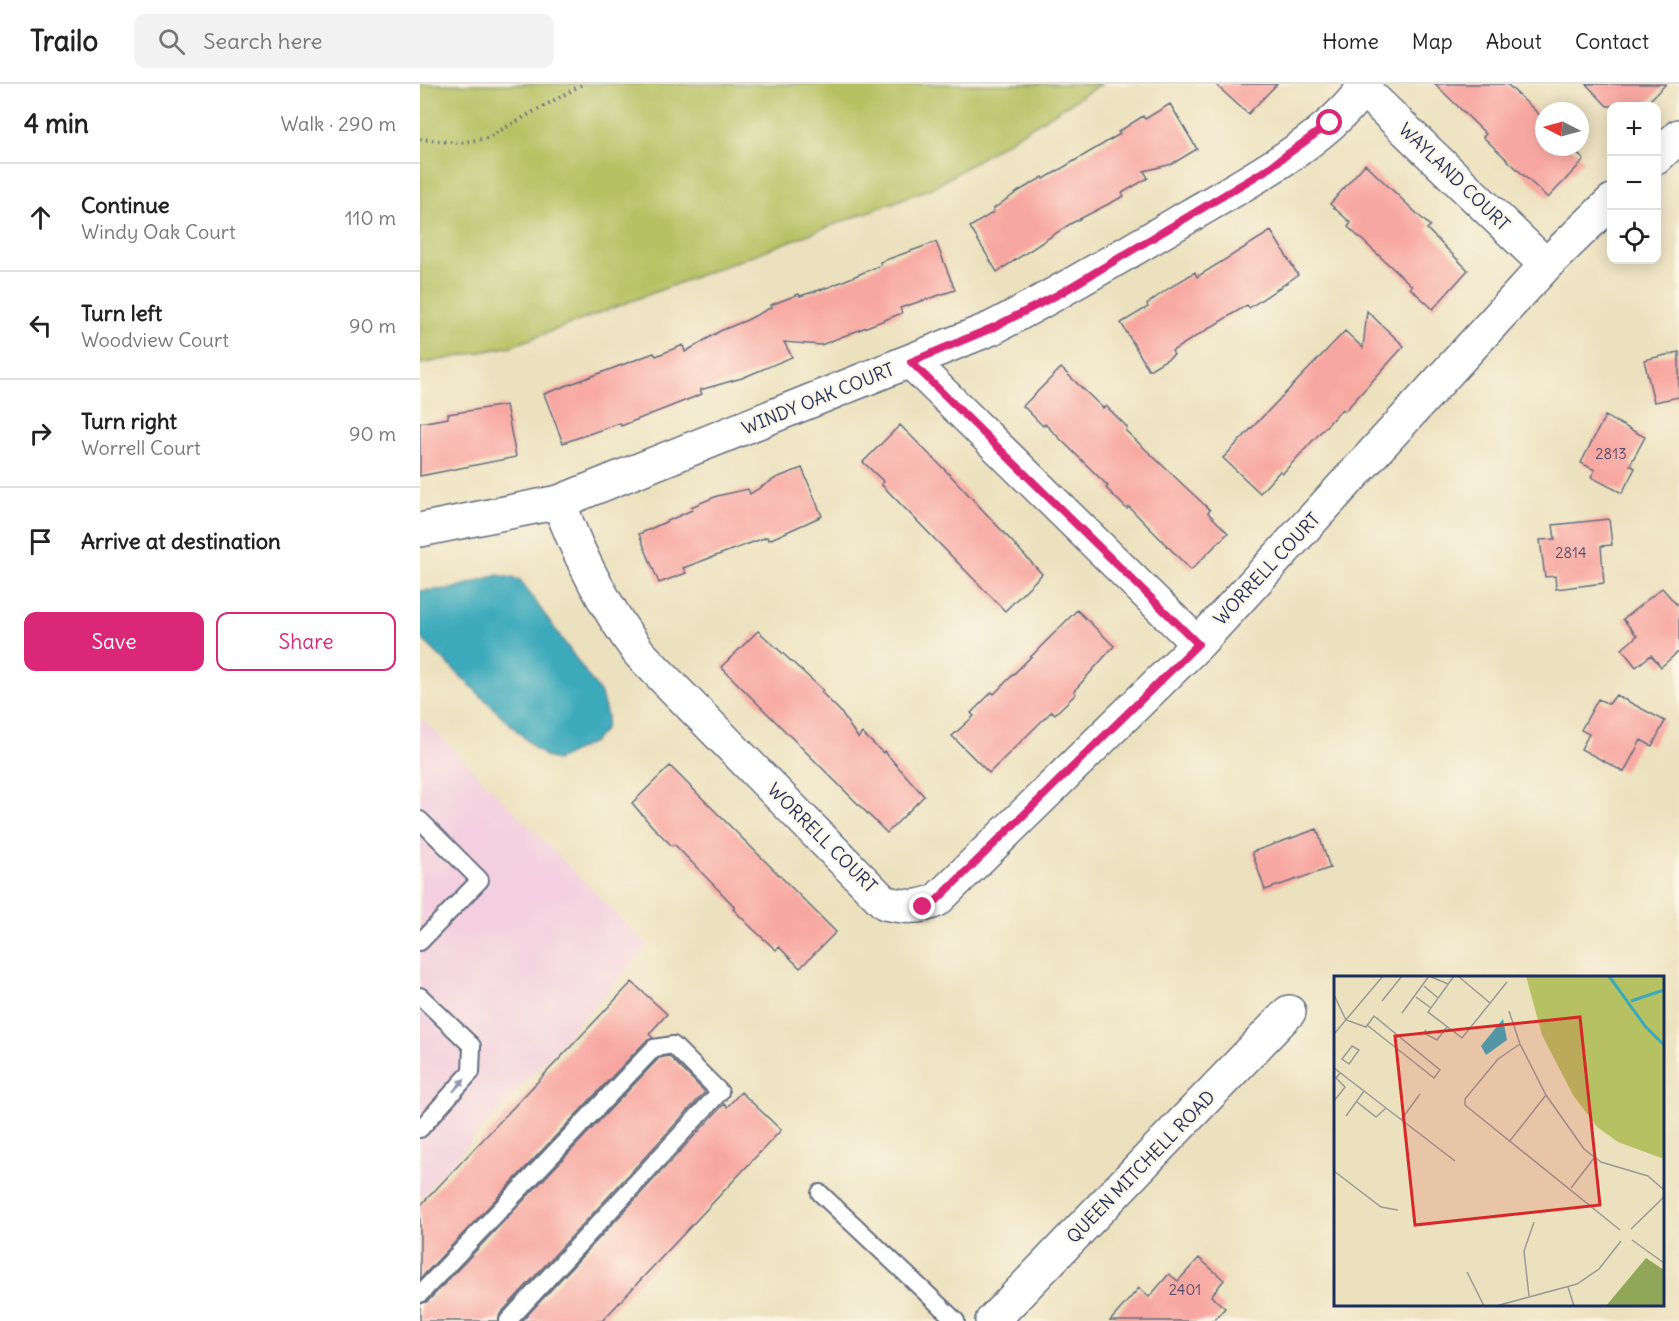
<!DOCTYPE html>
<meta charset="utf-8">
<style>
:root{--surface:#fff;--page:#f2f2f2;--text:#222;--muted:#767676;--line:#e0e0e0;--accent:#db2777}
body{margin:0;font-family:Delius,sans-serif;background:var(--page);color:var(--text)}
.controls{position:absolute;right:18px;top:18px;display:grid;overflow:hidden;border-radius:12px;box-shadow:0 3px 15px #0003}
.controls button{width:54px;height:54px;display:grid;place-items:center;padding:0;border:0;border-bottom:2px solid var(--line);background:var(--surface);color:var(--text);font:30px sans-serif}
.compass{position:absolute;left:1115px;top:18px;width:54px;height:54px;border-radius:50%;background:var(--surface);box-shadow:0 3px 15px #0003;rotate:276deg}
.stop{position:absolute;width:18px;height:18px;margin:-14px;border:4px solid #db2777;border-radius:50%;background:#fff}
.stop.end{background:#db2777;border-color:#fff;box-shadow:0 2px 6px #0008}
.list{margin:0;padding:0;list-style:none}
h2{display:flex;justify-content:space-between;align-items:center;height:78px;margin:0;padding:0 24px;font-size:26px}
h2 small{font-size:20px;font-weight:400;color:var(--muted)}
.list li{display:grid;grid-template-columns:39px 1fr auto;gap:18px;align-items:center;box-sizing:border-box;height:108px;padding:0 24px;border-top:2px solid var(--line)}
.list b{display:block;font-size:22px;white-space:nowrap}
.list p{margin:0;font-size:20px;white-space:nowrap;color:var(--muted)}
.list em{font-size:20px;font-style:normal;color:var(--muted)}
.actions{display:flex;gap:12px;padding:18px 24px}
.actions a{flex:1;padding:14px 0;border:2px solid var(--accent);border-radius:12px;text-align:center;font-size:21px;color:var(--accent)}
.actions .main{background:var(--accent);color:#fff}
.icon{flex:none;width:33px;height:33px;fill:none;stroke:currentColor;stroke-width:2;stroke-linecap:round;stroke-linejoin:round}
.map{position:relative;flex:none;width:1259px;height:1237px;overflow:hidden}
header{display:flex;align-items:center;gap:36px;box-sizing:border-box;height:84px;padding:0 30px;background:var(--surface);border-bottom:2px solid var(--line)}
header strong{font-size:28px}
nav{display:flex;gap:33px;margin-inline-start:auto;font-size:21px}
.search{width:420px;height:54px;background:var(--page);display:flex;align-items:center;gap:15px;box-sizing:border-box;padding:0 21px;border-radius:12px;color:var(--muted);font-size:22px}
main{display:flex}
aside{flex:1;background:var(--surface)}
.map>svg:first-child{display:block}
.built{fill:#f3cfdf}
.green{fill:#b6c163;stroke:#687860;stroke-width:1.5}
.water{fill:#3caabb;stroke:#2c6c8c;stroke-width:1.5}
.building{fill:#f7a7a1}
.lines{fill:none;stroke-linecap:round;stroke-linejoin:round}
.service-casing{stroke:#646d80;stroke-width:20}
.minor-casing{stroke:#646d80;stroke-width:36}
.path{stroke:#646d80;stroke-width:4;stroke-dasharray:1.5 4.5;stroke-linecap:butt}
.service{stroke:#fff;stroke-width:16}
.minor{stroke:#fff;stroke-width:33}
.oneway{fill:#8d97ae}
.route{stroke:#db2777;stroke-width:8}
.labels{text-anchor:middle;stroke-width:4.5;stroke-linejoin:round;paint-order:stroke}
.number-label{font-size:15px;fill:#524d6f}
.street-label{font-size:18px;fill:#1b2f5e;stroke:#fcf5e5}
.inset-river{fill:none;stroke:#3caabb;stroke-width:3}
.inset-road{fill:none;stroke:#989a98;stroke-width:1.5}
.view{fill:#d62828;fill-opacity:0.15;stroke:#d62828;stroke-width:3}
.inset-edge{fill:none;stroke:#1b2f5e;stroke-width:3}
</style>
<header>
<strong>Trailo</strong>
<div class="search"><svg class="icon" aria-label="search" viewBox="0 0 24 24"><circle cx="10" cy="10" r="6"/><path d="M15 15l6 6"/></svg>Search here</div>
<nav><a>Home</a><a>Map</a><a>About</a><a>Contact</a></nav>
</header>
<main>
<aside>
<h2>4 min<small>Walk · 290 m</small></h2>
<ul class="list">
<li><svg class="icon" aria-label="ahead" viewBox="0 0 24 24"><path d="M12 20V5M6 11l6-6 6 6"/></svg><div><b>Continue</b><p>Windy Oak Court</p></div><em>110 m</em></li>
<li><svg class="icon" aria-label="left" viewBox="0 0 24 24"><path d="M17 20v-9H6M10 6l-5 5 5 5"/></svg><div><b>Turn left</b><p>Woodview Court</p></div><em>90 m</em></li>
<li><svg class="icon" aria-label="right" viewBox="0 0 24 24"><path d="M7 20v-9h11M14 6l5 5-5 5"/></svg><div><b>Turn right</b><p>Worrell Court</p></div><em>90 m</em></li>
<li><svg class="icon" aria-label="arrive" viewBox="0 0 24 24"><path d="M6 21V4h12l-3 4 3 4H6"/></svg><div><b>Arrive at destination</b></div></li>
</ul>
<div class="actions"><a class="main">Save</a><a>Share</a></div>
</aside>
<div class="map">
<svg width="1259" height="1237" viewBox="0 0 1259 1237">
<rect width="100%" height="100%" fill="#fcf5e5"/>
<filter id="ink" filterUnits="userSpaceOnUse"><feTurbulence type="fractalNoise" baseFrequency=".0167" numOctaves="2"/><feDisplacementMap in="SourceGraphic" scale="12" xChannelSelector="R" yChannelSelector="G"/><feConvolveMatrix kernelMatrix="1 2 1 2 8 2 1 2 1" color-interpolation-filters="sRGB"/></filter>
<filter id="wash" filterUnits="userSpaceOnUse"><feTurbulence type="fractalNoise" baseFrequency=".008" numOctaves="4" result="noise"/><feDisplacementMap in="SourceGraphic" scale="24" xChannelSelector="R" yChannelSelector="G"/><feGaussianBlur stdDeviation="1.35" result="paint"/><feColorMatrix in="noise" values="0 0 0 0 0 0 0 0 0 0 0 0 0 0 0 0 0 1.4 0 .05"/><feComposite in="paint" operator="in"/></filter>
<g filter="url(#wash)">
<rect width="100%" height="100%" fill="#ece1be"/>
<path class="built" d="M 0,633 L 228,862 L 0,1114 Z"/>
<path class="green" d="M 0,0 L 681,0 L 514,103 L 92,262 L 0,280 Z"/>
<path class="water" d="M 78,491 L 100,496 L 181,610 L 187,633 L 185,645 L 173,658 L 137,676 L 126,673 L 115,664 L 0,553 L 0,507 L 31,505 Z"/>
<g id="blocks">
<path class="building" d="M 795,0 L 857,0 L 828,30 Z
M 1015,0 L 1087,0 L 1124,35 L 1124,63 L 1151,63 L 1164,76 L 1128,114 L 1063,53 L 1066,50 Z
M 1166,0 L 1246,0 L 1224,22 L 1187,22 Z
M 750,20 L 777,65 L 752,80 L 724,87 L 728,94 L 702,109 L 704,112 L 650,140 L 577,188 L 550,143 L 574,128 L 573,125 L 599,107 L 623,93 L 624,95 L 700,50 L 698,48 L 723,32 L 725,35 Z
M 945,80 L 1010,142 L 1007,145 L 1048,186 L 1013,225 L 990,204 L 992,202 L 928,143 L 931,139 L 910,120 Z
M 851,147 L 878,191 L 829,224 L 827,221 L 752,267 L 754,271 L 729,286 L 701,239 L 728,223 L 727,220 L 749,204 L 775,188 L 777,193 Z
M 516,158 L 535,206 L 480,224 L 482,229 L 401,261 L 364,258 L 372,273 L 322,294 L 280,306 L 282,310 L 201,342 L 200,339 L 143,359 L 124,310 L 234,269 L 236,272 L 263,261 L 265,268 L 300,247 L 327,236 L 352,223 L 351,221 L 379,210 L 380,212 L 409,203 L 461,181 L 460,178 Z
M 947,227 L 984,262 L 925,327 L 922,325 L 863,389 L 860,387 L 840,409 L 803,374 L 925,247 L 943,264 Z
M 1259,268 L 1259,313 L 1234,318 L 1224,276 Z
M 641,284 L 683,324 L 686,322 L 707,343 L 706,347 L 790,426 L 788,429 L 808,449 L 771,486 L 709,423 L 707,425 L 686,404 L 688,402 L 625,340 L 623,342 L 603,322 Z
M 86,321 L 96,373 L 0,392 L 0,339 L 28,334 L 28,330 Z
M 1185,332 L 1225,353 L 1210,381 L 1215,384 L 1202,409 L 1171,393 L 1175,386 L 1161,379 Z
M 480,341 L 534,395 L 622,490 L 585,527 L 461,400 L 464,398 L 443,378 Z
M 382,384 L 402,432 L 349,456 L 347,453 L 263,484 L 266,489 L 239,499 L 219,450 L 272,426 L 271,423 L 297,412 L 328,405 L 330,410 L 356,394 Z
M 1189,435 L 1192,461 L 1181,462 L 1184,499 L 1136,505 L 1135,492 L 1125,493 L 1120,456 L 1135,455 L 1133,441 Z
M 1242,504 L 1259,523 L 1259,567 L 1241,583 L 1231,571 L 1216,583 L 1202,565 L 1217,552 L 1203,535 Z
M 657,526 L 694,562 L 654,607 L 656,610 L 635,630 L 632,627 L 569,689 L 532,652 L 554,632 L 551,629 L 572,608 L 574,610 Z
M 338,547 L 403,606 L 401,608 L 420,627 L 438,654 L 442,649 L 463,669 L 464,667 L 504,712 L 467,749 L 301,583 Z
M 1196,611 L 1245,637 L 1232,662 L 1221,656 L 1204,688 L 1161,665 L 1169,650 L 1161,646 L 1178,615 L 1189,620 Z
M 250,682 L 416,848 L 380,884 L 359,863 L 356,866 L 333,845 L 313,825 L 315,823 L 254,760 L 252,762 L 232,742 L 212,719 Z
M 897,745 L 910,784 L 845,806 L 832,768 Z
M 212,898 L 247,930 L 229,950 L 233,954 L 226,957 L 0,1195 L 0,1122 Z
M 249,972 L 285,1008 L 80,1230 L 78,1237 L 0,1237 L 0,1220 L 8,1217 L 239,974 Z
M 321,1008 L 361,1046 L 182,1237 L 102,1237 L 304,1020 L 307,1023 Z
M 779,1174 L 804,1196 L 791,1212 L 805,1224 L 793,1237 L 690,1237 L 719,1204 L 729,1213 L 749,1190 L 758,1197 Z"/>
</g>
</g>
<g filter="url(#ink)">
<use href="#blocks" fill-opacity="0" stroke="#646d80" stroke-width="1.5"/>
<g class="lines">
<defs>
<path id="service" d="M 0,736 L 60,796 L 0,858
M 0,912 L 52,962 L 51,988 L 0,1045
M 400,1109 L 536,1237
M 0,1210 L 234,964 L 253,961 L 300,1008 L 88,1237"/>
<path id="minor" d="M 943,5 L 1126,181
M 1236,74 L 1259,52
M 491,278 L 778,560
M 139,418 C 159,474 184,522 220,570 L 465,819 C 485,823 498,825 517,816 L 778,560 L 1126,181 L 1192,117
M 0,446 L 139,418 L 572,244 C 640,209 705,170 771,131 C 827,98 910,55 946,0
M 572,1237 L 869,928"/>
</defs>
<use href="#service" class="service-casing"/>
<use href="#minor" class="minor-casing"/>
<path class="path" d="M 0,55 L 40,59 L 67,54 L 163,0"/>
<use href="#service" class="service"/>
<use href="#minor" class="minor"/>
</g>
<defs><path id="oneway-solid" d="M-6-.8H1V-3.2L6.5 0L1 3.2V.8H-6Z" transform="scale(1.5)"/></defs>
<use class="oneway" href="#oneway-solid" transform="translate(39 1001) rotate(-48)"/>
</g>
<g class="lines" filter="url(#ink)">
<path class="route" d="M 503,823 L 517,816 L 778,560 L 491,278 L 572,244 L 639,210 L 846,86 L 910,39"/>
</g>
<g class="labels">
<g class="number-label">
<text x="1191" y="375">2813</text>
<text x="1151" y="474">2814</text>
<text x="765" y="1211">2401</text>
</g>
<g class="street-label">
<text transform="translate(1034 93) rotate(44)" y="6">WAYLAND COURT</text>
<text transform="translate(398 315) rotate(-22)" y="6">WINDY OAK COURT</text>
<text transform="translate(847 485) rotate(-47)" y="6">WORRELL COURT</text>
<text transform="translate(402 754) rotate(45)" y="6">WORRELL COURT</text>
<text transform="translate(721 1083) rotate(-46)" y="6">QUEEN MITCHELL ROAD</text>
</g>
</g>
<g transform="translate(914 892)">
<rect width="330" height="330" fill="#ece1be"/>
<path d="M 192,0 L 330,0 L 330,183 L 284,166 L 263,151 L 239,119 L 208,59 Z" fill="#b6c163"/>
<path d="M 312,282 L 330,294 L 330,330 L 272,330 Z" fill="#90a759"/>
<path d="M 169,43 L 173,64 L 152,79 L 147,70 Z" fill="#3caabb"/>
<path class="inset-river" d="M 275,0 L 311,50 L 330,69M 297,25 L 330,14"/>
<path class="inset-road" d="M 120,0 L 94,36 L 128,62 L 173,6M 124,0 L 156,27M 90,10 L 104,22M 0,19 L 12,44 L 32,51 L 40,40 L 106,94 L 100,102 L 33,49M 82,21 L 97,32M 48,25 L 68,0M 175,35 L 186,68 L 212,119 L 250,173 L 267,186 L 314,200 L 330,214M 68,37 L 95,0 L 114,8M 92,54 L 90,57 L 103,64 L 113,51M 0,58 L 49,0M 186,68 L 164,83 L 131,123 L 131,129 L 286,254M 18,70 L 25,74 L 15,88 L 8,83 ZM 0,92 L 121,185M 0,125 L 11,111 L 2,102 L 6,97M 23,126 L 42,141 L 52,132M 12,140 L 30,115M 67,144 L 86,118M 175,166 L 212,119M 0,195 L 47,231 L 64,234M 237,212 L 260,182M 297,253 L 330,221M 298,264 L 330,287M 133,296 L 150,330M 234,311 L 240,330M 195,320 L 190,275 L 200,246M 162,330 L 243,308 L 265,293 L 287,265"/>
<path class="view" d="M 246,41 L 266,229 L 81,249 L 61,60 Z"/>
<rect width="330" height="330" class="inset-edge"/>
</g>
</svg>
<div class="controls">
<button>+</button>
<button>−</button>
<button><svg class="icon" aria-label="locate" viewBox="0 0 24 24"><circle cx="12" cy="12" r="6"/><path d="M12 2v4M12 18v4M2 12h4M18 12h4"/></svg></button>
</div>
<svg class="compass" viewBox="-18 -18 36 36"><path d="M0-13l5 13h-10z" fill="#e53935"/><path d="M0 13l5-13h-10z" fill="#767676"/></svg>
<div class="stop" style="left:910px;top:39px"></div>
<div class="stop end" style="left:503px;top:823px"></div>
</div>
</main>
